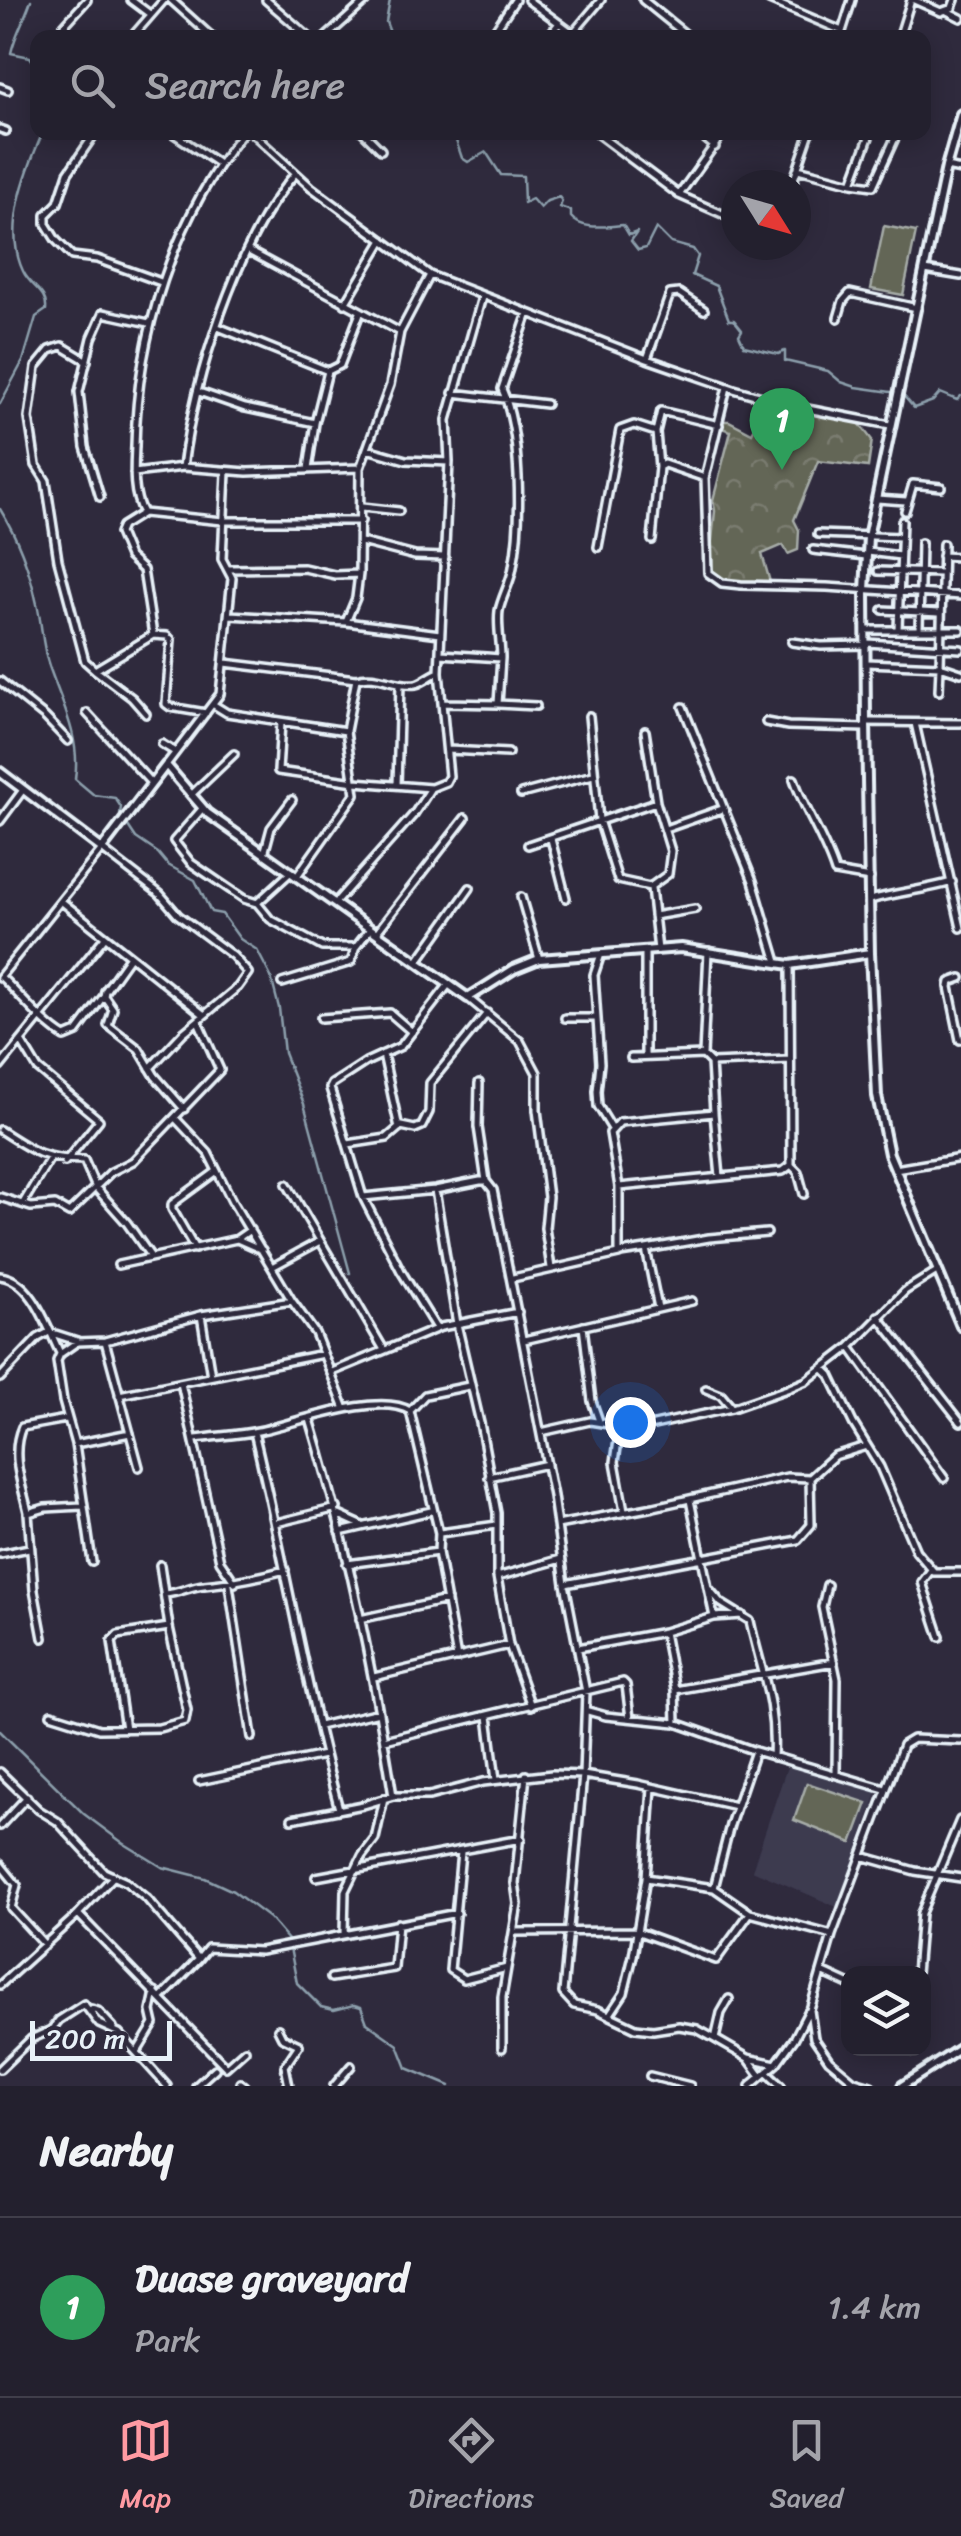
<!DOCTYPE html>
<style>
:root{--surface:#23202e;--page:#2f2d3a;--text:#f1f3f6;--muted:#a3a3aa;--line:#403e4a;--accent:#ff9aa2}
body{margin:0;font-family:Sriracha,sans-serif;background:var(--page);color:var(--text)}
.controls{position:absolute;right:30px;bottom:30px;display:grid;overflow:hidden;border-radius:20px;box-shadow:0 5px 25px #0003}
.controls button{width:90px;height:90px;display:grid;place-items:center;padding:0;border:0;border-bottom:2px solid var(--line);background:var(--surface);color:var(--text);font:50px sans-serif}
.compass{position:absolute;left:721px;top:170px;width:90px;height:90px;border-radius:50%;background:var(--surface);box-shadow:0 5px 25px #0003;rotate:127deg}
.scale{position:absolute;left:30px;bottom:25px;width:142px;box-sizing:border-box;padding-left:10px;border:5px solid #e8f1f8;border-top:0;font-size:28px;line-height:35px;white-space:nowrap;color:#e8f1f8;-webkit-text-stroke:8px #2f2a3d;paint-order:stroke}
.you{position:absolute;left:630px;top:1422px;width:35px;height:35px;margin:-25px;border:8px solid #fff;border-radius:50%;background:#1a73e8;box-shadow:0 0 0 15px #1a73e833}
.badge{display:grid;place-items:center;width:65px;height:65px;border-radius:50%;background:var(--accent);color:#fff;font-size:32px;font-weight:700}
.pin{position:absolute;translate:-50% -82px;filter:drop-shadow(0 2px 5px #0008)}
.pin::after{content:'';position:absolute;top:52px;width:35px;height:30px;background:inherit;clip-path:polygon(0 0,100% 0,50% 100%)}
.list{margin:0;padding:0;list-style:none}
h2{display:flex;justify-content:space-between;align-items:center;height:130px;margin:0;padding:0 40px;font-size:42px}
h2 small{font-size:32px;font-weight:400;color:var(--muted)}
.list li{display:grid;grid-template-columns:65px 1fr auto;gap:30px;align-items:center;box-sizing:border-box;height:180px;padding:0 40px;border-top:2px solid var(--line)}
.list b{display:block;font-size:38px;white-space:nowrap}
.list p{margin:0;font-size:32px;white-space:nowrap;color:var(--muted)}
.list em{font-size:32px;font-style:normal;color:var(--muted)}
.icon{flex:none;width:55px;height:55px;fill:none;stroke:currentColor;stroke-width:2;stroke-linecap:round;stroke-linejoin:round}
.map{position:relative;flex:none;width:961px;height:2086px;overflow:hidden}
.search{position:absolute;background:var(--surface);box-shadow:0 5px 25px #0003;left:30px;right:30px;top:30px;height:110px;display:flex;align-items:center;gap:25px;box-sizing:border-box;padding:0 35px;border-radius:20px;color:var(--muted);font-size:38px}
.sheet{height:310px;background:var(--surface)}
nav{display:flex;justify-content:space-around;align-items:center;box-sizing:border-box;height:140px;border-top:2px solid var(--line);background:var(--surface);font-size:28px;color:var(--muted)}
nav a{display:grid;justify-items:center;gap:5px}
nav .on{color:var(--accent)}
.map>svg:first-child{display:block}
.built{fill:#3c3a50}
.green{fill:#646657;stroke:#a6aca8;stroke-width:2.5}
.forest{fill:url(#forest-crowns);stroke:#a6aca8;stroke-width:2.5}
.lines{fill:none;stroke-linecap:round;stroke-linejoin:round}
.stream{stroke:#8c9fac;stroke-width:2.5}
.minor-casing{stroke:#e8f1f8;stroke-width:12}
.tertiary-casing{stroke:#e8f1f8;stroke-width:14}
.minor{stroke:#2f2a3d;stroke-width:5}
.tertiary{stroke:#2f2a3d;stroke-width:6}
</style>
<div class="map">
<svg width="961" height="2086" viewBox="0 0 961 2086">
<defs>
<pattern id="forest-crowns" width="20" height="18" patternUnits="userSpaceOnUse" patternTransform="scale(2.5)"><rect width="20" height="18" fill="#646657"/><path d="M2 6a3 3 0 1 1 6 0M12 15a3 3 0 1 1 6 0" fill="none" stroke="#7a7c70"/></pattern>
</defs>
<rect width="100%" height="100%" fill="#2f2a3d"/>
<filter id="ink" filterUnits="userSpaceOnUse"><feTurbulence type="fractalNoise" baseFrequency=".01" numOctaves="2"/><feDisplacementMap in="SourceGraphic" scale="20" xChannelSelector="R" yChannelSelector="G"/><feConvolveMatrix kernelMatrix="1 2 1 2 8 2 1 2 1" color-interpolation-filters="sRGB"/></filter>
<g filter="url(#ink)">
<path class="built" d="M 788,1764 L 874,1787 L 877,1793 L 837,1907 L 752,1870 Z"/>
<path class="green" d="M 884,226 L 916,232 L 903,295 L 871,289 Z
M 807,1783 L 867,1803 L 852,1843 L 794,1820 Z"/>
<path class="forest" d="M 795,408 L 859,423 L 872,440 L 868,467 L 818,461 L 794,520 L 799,530 L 798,550 L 788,554 L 783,545 L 762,554 L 770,582 L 719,580 L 710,574 L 709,569 L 715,511 L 713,500 L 731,431 L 721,428 L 723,421 L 729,421 L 752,433 L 758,422 L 788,431 Z"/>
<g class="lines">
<path class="stream" d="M 31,0 C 25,19 15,34 11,53 L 30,57 L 38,68
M 390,0 L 386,22 L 392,38
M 453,132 L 462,158 L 468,162 L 486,152 L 501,175 L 523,176 L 524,203 L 532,199 L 540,208 L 547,201 L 559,197 L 562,201 L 560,207 L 571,211 L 571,217 C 582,231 607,226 623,225 L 629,235 L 637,232 L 631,241 L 638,250 L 646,248 L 656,228 L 671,243 L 693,249 L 698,256 L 692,275 L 716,286 L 729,320 L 734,320 L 742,330 L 739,335 L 744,346 L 778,354 L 785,351 L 785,361 L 828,371 L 841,382 L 856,387 L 891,392
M 902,394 L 914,408 L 933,401 L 940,393 L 957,400 L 961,396
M 0,404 L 23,361 L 36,317 L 46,310 C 48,291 30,287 23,271 C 3,229 26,171 43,132
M 0,509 C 18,538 30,571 37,604 C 42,624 42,646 49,666 C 62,704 81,738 75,779 L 94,795 L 115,798 L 121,807 L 120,814 L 136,838 L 158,853 L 168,865 L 195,880 L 211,912 L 222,914 L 240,939 L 257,950 L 271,977 L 279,1008 L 284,1053 L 304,1104 L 350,1273
M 0,1731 L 84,1814 L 123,1843 L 162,1867 L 205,1878 L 233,1891 L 269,1918 L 289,1941
M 290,1948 L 297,1983 L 321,2007 L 334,2010 L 354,2005 L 361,2007 L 367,2023 L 398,2045 L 407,2068 L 450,2086"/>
<defs>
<path id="minor" d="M 131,0 L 151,15
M 171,0 L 213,38
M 266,0 L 310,38
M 528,0 L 579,38
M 643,0 L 690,38
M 769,0 L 842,31
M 914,0 L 941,12 L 952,8 L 955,0
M 947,11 L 961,18
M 574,32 L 601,0
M 53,38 L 87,0
M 131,38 L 164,0
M 325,38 L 367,0
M 495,38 L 495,30 L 515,0
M 547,38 L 559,23
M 840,38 L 852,0
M 899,38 L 911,0
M 0,87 L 8,90
M 0,129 L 6,131
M 96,132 L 68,173 L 58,203 L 46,215 L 46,224 L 56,240 L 72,256 L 97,259 L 161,282
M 171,132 L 219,164
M 251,132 L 311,187 L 430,275 L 647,359 L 734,389 L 797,407 L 890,425
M 363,132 L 381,150
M 595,132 L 679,195 L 736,220
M 697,132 L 715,147
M 946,167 L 961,170
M 798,169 L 852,183 L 871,132
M 852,183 L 873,186 L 895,138
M 792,185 L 810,132
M 679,195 L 724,132
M 247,250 L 400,332
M 925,270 L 961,276
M 345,304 L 383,240
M 838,318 L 843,301 L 850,293 L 917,308
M 218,327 L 328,371
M 647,359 L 670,294 L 679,293 L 704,310
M 87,361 L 62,346 L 50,350 L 36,367 L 29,418 L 36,465 L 46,481 L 58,560 L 85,661 L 95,670 L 153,635 L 167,636 L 171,640 L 166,704 L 170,707 L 206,713
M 727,387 L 705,478 L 708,573 L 722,583 L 741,585 L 827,587 L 961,596
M 199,392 L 245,408 L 315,423
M 453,393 L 546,404
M 367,449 L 406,460 L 449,462
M 183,467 C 194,379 236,243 294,175
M 659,467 L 656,432 L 661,411 L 719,425
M 308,469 L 315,423 L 328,371 L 340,365 L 360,313
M 134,473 L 183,467 L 247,472 L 360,468
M 100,497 L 85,447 L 79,392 L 92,338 L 103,313 L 149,323
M 877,499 L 906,501
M 362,507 L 399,511
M 905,511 L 913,484 L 941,487
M 143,513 C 132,494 134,468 135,446 C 137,334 173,221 243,132
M 818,534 L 901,537
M 652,540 L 659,467 L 664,464 L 705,478
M 361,542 L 415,556 L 445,557
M 598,547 L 620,430 L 634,425 L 656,432
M 813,550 L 866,556
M 868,552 L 900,556
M 942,556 L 961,557
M 229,569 L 304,568 L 335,575 L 359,574
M 878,571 L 941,573
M 883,610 L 939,613
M 230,615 L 346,622 L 440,634
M 346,622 L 356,598 L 359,574 L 360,468 L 390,385 L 400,332 L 430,275
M 898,629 L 902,521
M 919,629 L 921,543
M 866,630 L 961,630
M 153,635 L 143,570 L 129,557 L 119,533 L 122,526 L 143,513 L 223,521 L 361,521
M 792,642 L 821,646 L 867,645
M 867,643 L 961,649
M 441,654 L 501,658 L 498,704 L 444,703
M 501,658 C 501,644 497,625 499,611 C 502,596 511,582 513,567 C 522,520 521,432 502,389 L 528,313
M 225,663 L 356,679 C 377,672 395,687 416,684 C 424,682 431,675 439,672
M 867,663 L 940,666 L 943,544
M 95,670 L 132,698 L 146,714
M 0,681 L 45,717 L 68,741
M 939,691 L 940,666 L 961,673
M 498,704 L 536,706
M 214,705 L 227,713 L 346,731
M 683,707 L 753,881 L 777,962
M 87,713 L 151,783
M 589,716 L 599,820 L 618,880 L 650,887 L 668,874 L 671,851 L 656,802 L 645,731
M 766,722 L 788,726 L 866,728
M 866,722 L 961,723
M 281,723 L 278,771 L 355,782 L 431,788
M 915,723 L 961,928
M 162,744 L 175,752
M 448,750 L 508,753
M 166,765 L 220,694 L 232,578 L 222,559 L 226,472
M 794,779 C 805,812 825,840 835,872 L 870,878
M 397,785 L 400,684
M 521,794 L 593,775
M 191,795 L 234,754
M 202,809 L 174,841 L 191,863 L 244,899 L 257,903 L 270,919 L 322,947 L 356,947 L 370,929
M 0,821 L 23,790
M 665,829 L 722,809
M 551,839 L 566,898
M 528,845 L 656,802
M 264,854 L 271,828 L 292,800
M 297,876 L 355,794 L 346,731 L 356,679
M 651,888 L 658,950
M 521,897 L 539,959
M 870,900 C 898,892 925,890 952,882
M 61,901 L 203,1014
M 257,903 L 291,872
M 335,903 L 414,814 L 431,788 L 446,782 L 449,776 L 439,672 L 449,462 L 447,420 L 482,297
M 654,916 L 695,909
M 377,932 L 465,818
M 645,951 L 645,1057
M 601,954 L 594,975 L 600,1063 L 597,1091 L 598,1106 L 612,1129
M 130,956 L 105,991 L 104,996 L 113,1009 L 108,1025 L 139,1049 L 155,1076 L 184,1109
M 418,961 L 470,888
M 790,965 L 791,1165 L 798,1172 L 804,1194
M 0,977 L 102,849 L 160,894 L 178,915 L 233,956 L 248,973 L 238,987 L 183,1033 L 150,1068
M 1,977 C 20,995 44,1025 65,1037 L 77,1032 L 103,997
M 282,983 L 351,962 L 356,947
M 468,998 L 520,1041 L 537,1073 L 537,1110 L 548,1197 L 545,1228 L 551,1268
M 321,1018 L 390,1013 L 412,1032
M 565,1018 L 596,1018
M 960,1040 L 949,987 L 950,982 L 961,978
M 21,1041 L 38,1069 L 99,1120 L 65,1162
M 383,1054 L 399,1128
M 703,1055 L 708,951
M 631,1058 L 703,1055 L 711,1063
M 0,1067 L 105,937
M 479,1083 L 478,1127 L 486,1181
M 714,1112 L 711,1063 L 790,1060
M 175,1118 L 208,1153 L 232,1201 L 292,1301 L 315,1333 L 345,1409
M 0,1130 C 35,1153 44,1159 84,1160 L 96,1188 L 127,1223 L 151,1257
M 348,1144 L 387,1138 L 401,1126 L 415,1129 L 422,1126 L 429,1112 L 430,1083 L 487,1013
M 895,1169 L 961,1158
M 287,1184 L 383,1348
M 619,1187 L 783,1171 L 791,1165
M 435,1190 L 457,1324 L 480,1423 L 497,1513 L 497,1577 L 509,1645 L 531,1706
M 0,1197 L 31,1207 L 55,1205 L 69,1213 L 111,1172 L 133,1161 L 220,1070 L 198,1021
M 363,1197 L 435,1190 L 480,1181 L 486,1181 L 493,1190 L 553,1496 L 565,1584 L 586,1692 L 583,1775 L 563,1993 L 574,2005 L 598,2010 L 636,2028 L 653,2030 L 679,2026 L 697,2029 L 715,2039
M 23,1203 L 50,1158
M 237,1239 L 262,1250
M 195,1249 L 172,1209 L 172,1204 L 217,1171
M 646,1249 L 709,1238 L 767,1233
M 620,1253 L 646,1249 L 658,1308
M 118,1265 L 237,1239 L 250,1230
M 272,1267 L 320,1241
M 0,1276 C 33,1280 47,1327 60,1353
M 513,1278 L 619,1254 L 619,1187 L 610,1133 L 620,1122 L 714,1113 L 720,1177
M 201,1315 L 211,1376
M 878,1316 L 961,1422
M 583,1326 L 592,1401 L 599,1421
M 436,1328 L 401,1271 L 363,1197 L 330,1088 L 332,1084 L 366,1062 L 401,1046 L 449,984
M 524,1340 L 692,1301
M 105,1341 L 139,1467
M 850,1347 L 944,1478
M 823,1368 L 830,1375 L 853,1423 L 880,1467 L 916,1551 L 934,1572 L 961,1572
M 332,1372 L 441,1327 L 518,1312
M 0,1378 L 38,1338 L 49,1332 L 77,1341
M 181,1383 L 220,1561 L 235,1583
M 706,1389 L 721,1395 L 732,1408
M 119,1395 L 323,1354
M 410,1411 L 425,1395 L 469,1386
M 310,1419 C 347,1542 373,1669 393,1796
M 620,1426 L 615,1462 L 624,1511
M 254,1432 C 284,1557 305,1684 339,1809
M 541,1432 L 590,1421 L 627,1427 L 654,1425 L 732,1408 L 787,1389 L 806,1381 L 850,1347 L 905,1291 L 937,1271
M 196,1439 C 216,1436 238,1435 258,1431 C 294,1424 379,1391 410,1411 L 439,1533 L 438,1552 L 457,1658
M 75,1444 L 130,1433
M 489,1477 L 547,1464
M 690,1500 L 714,1617
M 28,1512 C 22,1485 10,1454 22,1427 L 66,1419
M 339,1515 L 361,1525
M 276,1523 L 337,1508
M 557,1525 L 654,1507 L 787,1477 L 810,1478 L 834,1456 L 866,1446
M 340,1532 L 431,1511
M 440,1533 L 497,1525
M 0,1554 L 29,1548
M 92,1562 L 75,1444 L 63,1401 L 57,1361 L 60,1354 L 77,1342 L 105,1341 L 201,1315 L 292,1301
M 347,1564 L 438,1552
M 931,1570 L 922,1582 L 940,1637
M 497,1577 L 561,1559
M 565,1584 L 798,1540 L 811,1525 L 810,1478
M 229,1585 L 252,1737
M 827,1585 L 822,1607 L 837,1679 L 836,1774
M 710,1590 L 721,1603 L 750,1621 C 761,1672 776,1702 773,1757
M 165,1594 C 179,1593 191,1586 204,1585 C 234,1582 256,1578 285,1570
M 360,1619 L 447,1600
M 664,1632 L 675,1690 L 676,1723
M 43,1638 L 34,1590 L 28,1513 L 45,1508 L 82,1506
M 578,1648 L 664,1632 L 714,1617 L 742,1615
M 374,1677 L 509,1645
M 675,1690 L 834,1662
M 588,1711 L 606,1716 L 676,1723 L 755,1751
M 51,1714 L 99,1729 L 159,1728 L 185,1721 L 187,1710 L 169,1627 L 160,1565
M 488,1716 L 496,1780
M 319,1726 L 379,1712
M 125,1729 L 112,1641 L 118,1635 L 169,1627
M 384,1740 L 623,1682 L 626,1685 L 630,1718
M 0,1772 L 39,1810 L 57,1821 L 104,1872 L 126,1882 L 147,1899 L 199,1959 L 161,1998
M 199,1781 L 324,1755
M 292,1819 L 363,1805 L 393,1796 L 429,1796 L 483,1782 L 552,1774 L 583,1775 L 638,1784 L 736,1806
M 0,1826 L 27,1797
M 461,1852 L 450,1970 L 464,1979 L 507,1968
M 862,1856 L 915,1871 L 961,1878
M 0,1864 L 17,1885 L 11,1908 L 45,1945
M 316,1877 L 521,1839
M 646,1878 L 714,1888 L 730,1825 L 755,1751 L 885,1789
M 714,1888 L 750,1913 L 832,1935
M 78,1914 L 226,2067 L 245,2050
M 514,1932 L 636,1931 L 716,1960 L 750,1913
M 344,1934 L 345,1891 L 362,1856 L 375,1839 L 384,1798
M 199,1959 L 208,1948 L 260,1951 L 457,1913
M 822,1972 L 848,1984
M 916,1974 L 921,1913 L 960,1820
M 331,1978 L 394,1968 L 398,1923
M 0,1985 L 78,1914 L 112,1878
M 729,1999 L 721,2013 L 715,2039 L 748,2058 L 776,2064 L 794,2039 L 808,2012
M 91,2009 L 98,2011 L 113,2027
M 610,2014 L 624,1993 L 633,1956 L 646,1878 L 652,1787
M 278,2029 L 282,2037 L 299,2045 L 285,2066 L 289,2086
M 502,2048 L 502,1997 L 518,1904 L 515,1883 L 526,1775
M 915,2048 L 915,2052
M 137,2052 L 154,2024 L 151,2011 L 155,1992
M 748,2058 L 761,2076
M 0,2069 L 31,2039 L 51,2030 L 59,2020 L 84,2004 L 99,2024 L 119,2033 L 167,2086
M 767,2073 L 781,2086
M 650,2076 L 690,2086
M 240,2083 L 244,2086
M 196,2086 L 215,2069
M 334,2086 L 351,2066
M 750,2086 L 776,2064
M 871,2086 L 854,2081 L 829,2060 L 814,2038 L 810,2010 L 832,1935 L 903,1745 L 913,1739 L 961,1741"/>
<path id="tertiary" d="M 961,114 L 946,167 L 868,537 L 865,590 L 866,722 L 870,953 L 877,1096 L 889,1154 L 961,1326
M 0,772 L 102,849 L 166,765 L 207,813 L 468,998 L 514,969 L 539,959 L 681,948 L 790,965 L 870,953
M 902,2086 L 961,2048"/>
</defs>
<use href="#minor" class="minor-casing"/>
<use href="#tertiary" class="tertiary-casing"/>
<use href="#minor" class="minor"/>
<use href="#tertiary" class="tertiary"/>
</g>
</g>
</svg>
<div class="controls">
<button><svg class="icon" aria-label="layers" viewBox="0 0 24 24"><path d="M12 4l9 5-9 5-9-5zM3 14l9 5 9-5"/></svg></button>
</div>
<svg class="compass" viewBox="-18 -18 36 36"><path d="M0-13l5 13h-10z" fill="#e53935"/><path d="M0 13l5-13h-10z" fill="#a3a3aa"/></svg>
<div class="scale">200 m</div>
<div class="you"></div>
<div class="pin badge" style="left:782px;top:470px;background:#2e9e5b">1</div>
<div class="search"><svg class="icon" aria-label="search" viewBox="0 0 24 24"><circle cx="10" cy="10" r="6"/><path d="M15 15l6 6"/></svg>Search here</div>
</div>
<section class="sheet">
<h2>Nearby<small></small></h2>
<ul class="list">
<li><span class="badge" style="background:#2e9e5b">1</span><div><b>Duase graveyard</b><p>Park</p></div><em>1.4 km</em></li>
</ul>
</section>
<nav>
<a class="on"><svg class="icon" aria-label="map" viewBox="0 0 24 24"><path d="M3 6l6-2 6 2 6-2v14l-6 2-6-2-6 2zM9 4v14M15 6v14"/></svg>Map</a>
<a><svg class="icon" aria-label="directions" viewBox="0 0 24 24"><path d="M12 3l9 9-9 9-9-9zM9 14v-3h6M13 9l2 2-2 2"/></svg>Directions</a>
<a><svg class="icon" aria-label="saved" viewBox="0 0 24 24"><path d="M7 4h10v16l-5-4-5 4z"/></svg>Saved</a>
</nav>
